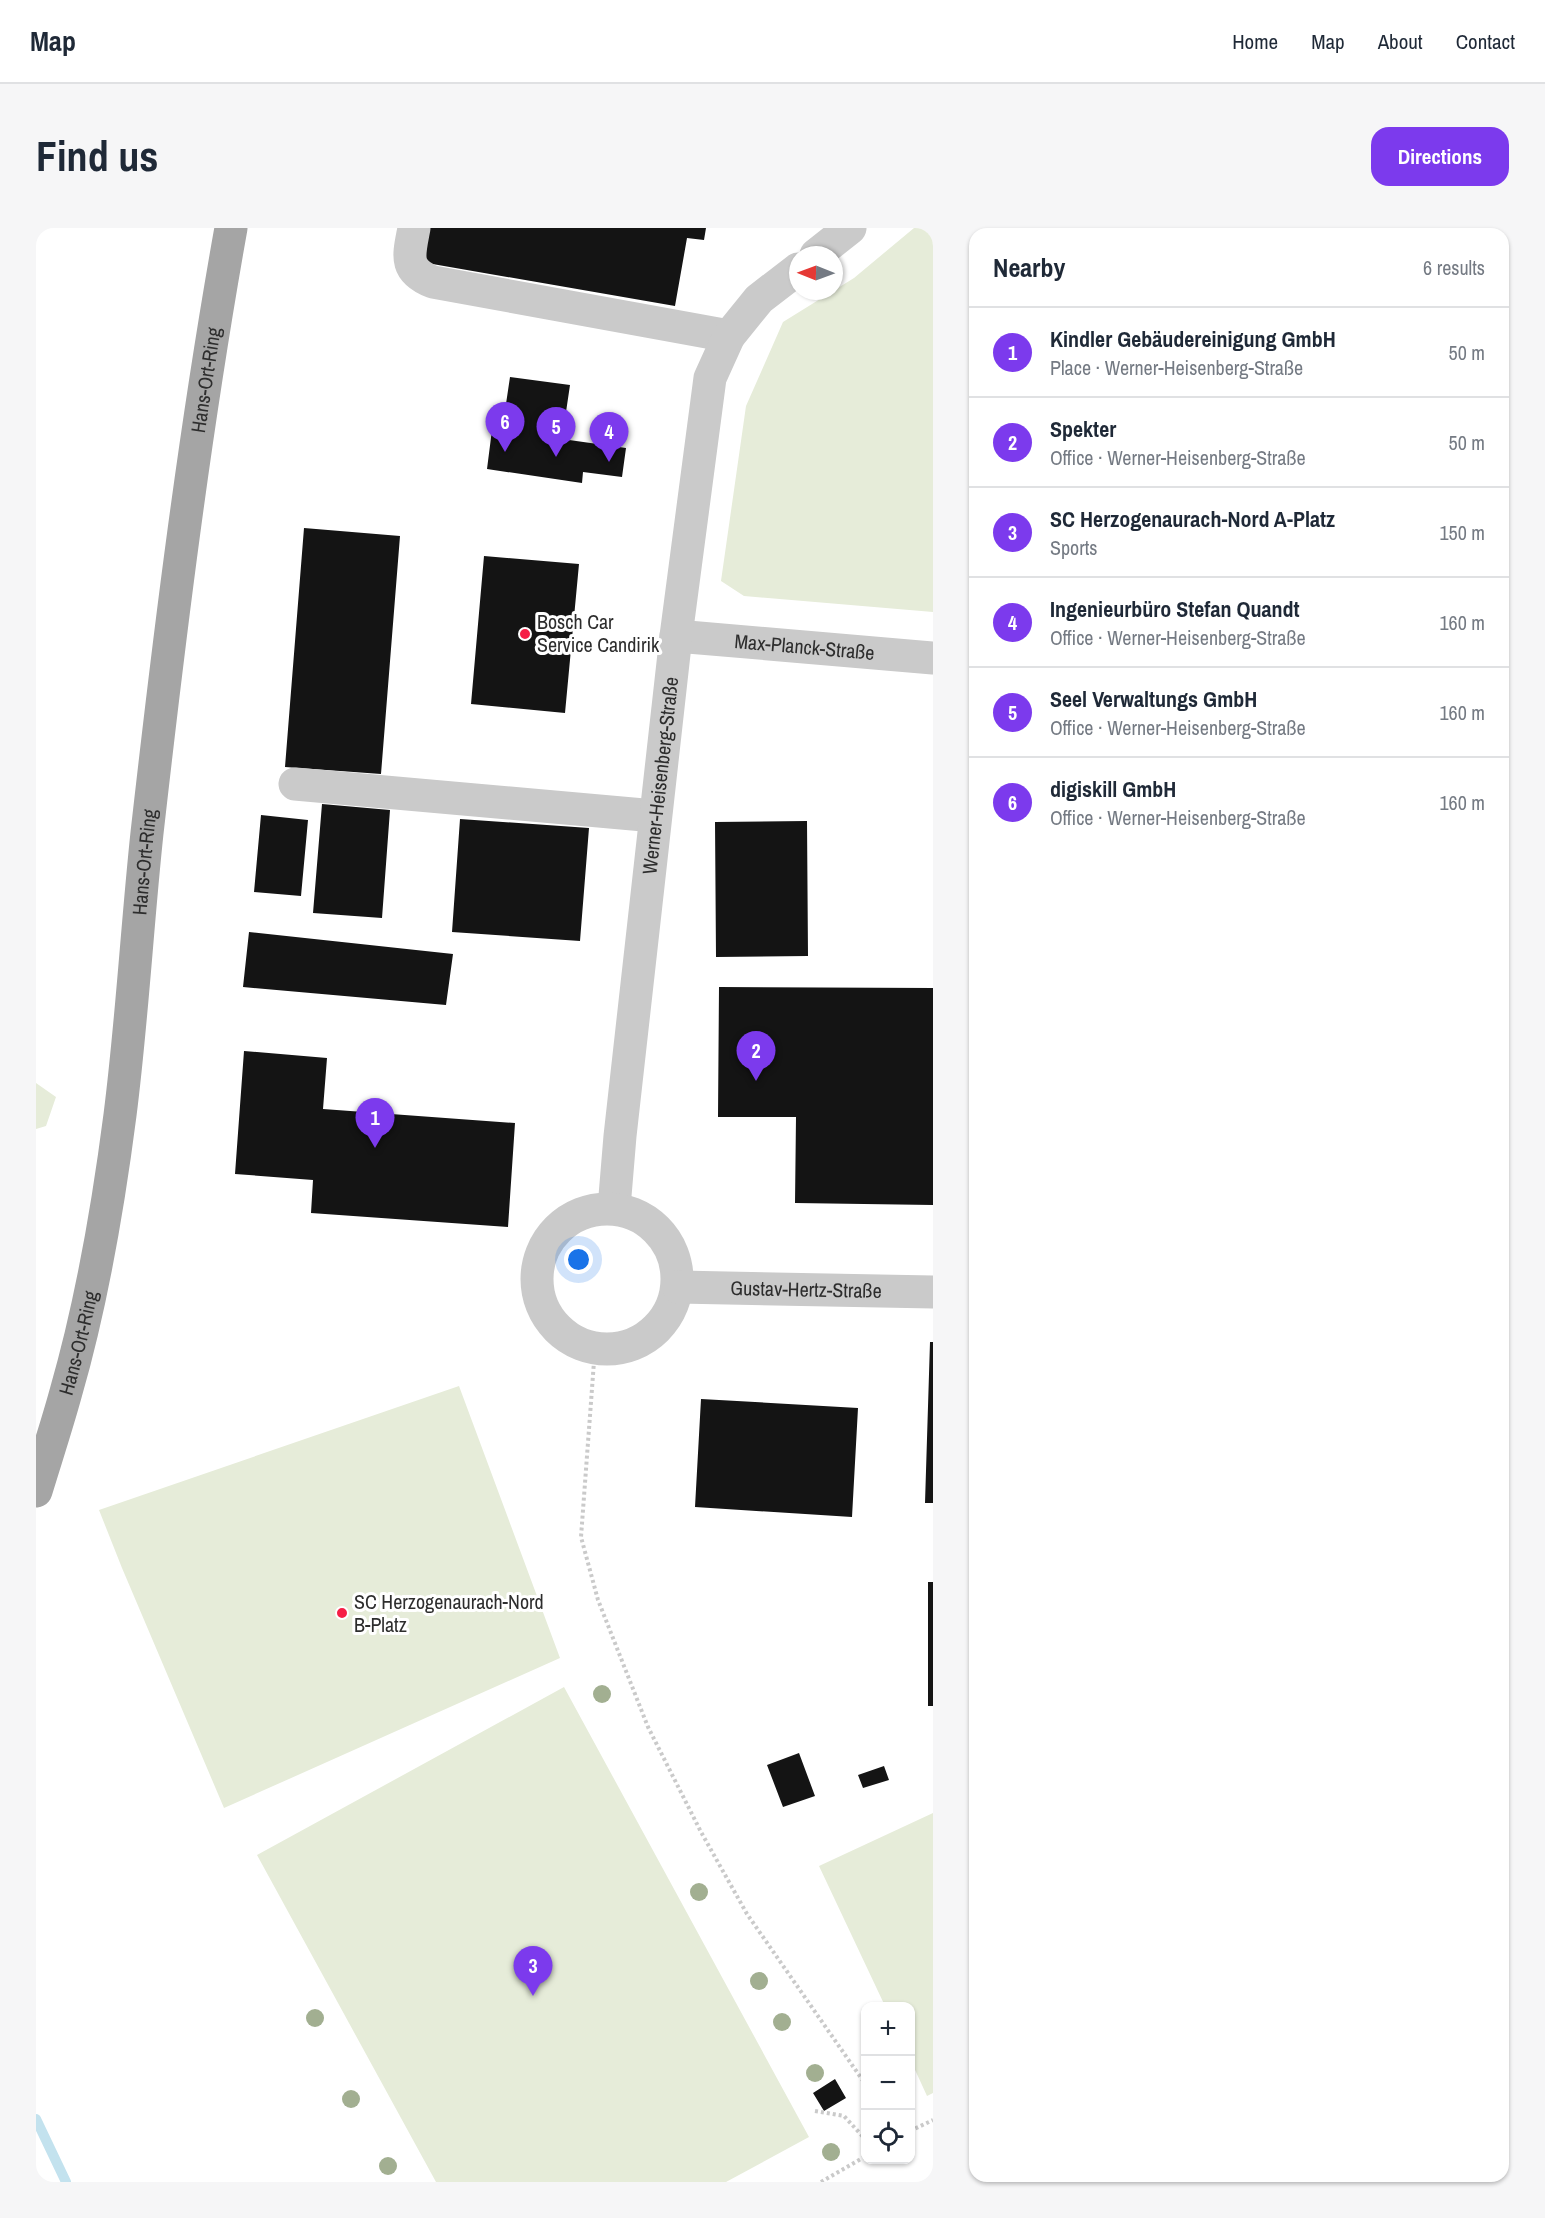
<!DOCTYPE html>
<meta charset="utf-8">
<style>
:root{--surface:#fff;--page:#f6f6f7;--text:#1f2937;--muted:#747a83;--line:#e0e1e3;--accent:#7c3aed}
body{margin:0;font-family:"Archivo Narrow",sans-serif;background:var(--page);color:var(--text)}
.controls{position:absolute;right:18px;bottom:18px;display:grid;overflow:hidden;border-radius:12px;box-shadow:0 2px 4px #0004}
.controls button{width:54px;height:54px;display:grid;place-items:center;padding:0;border:0;border-bottom:2px solid var(--line);background:var(--surface);color:var(--text);font:30px sans-serif}
.compass{position:absolute;left:753px;top:18px;width:54px;height:54px;border-radius:50%;background:var(--surface);box-shadow:0 2px 4px #0004;rotate:271deg}
.you{position:absolute;left:543px;top:1032px;width:21px;height:21px;margin:-15px;border:4px solid #fff;border-radius:50%;background:#1a73e8;box-shadow:0 0 0 9px #1a73e833}
.badge{display:grid;place-items:center;width:39px;height:39px;border-radius:50%;background:var(--accent);color:#fff;font-size:20px;font-weight:700}
.pin{position:absolute;translate:-50% -50px;filter:drop-shadow(0 2px 3px #0008)}
.pin::after{content:'';position:absolute;top:32px;width:21px;height:18px;background:inherit;clip-path:polygon(0 0,100% 0,50% 100%)}
.list{margin:0;padding:0;list-style:none}
h2{display:flex;justify-content:space-between;align-items:center;height:78px;margin:0;padding:0 24px;font-size:26px}
h2 small{font-size:20px;font-weight:400;color:var(--muted)}
.list li{display:grid;grid-template-columns:39px 1fr auto;gap:18px;align-items:center;box-sizing:border-box;height:90px;padding:0 24px;border-top:2px solid var(--line)}
.list b{display:block;font-size:22px;white-space:nowrap}
.list p{margin:0;font-size:20px;white-space:nowrap;color:var(--muted)}
.list em{font-size:20px;font-style:normal;color:var(--muted)}
.icon{flex:none;width:33px;height:33px;fill:none;stroke:currentColor;stroke-width:2;stroke-linecap:round;stroke-linejoin:round}
.map{position:relative;flex:none;width:897px;height:1954px;overflow:hidden;border-radius:18px}
header{display:flex;align-items:center;gap:36px;box-sizing:border-box;height:84px;padding:0 30px;background:var(--surface);border-bottom:2px solid var(--line)}
header strong{font-size:28px}
nav{display:flex;gap:33px;margin-inline-start:auto;font-size:21px}
.intro{display:flex;align-items:center;justify-content:space-between;box-sizing:border-box;height:144px;padding:0 36px}
h1{margin:0;font-size:42px}
.button{padding:15px 27px;border-radius:18px;background:var(--accent);color:#fff;font-size:21px;font-weight:700}
main{display:flex;gap:36px;padding:0 36px}
aside{flex:1;background:var(--surface);border-radius:18px;box-shadow:0 2px 4px #0004}
.map>svg:first-child{display:block}
.green{fill:#e6ecd9}
.lines{fill:none;stroke-linecap:round;stroke-linejoin:round}
.stream{stroke:#c3e2ee;stroke-width:10}
.building{fill:#141414}
.path{stroke:#cacaca;stroke-width:4;stroke-dasharray:3 3;stroke-linecap:butt}
.minor{stroke:#cacaca;stroke-width:33}
.major{stroke:#a5a5a5;stroke-width:33}
.tree{fill:#a2af91}
.poi-dot{fill:#f61e46;stroke:#fff;stroke-width:2}
.labels{text-anchor:middle;stroke-width:6;stroke-linejoin:round;paint-order:stroke}
.street-label{font-size:20px;fill:#2d2d2d;stroke:#fff}
.poi-label{font-size:20px;fill:#2d2d2d;stroke:#fff;text-anchor:start}
</style>
<header>
<strong>Map</strong>
<nav><a>Home</a><a>Map</a><a>About</a><a>Contact</a></nav>
</header>
<div class="intro"><h1>Find us</h1><a class="button">Directions</a></div>
<main>
<div class="map">
<svg width="897" height="1954" viewBox="0 0 897 1954">
<rect width="100%" height="100%" fill="#fff"/>
<path class="green" d="M 878,0 L 897,0 L 897,384 L 708,368 L 685,353 L 710,178 L 747,94 L 818,50 Z
M 0,855 L 20,869 L 10,898 L 0,901 Z
M 423,1158 L 524,1430 L 188,1580 L 86,1340 L 63,1282 Z
M 528,1459 L 773,1909 L 690,1954 L 400,1954 L 221,1627 Z
M 897,1585 L 897,1865 L 891,1868 L 875,1833 L 874,1778 L 849,1778 L 783,1638 Z"/>
<g class="lines">
<path class="stream" d="M 0,1891 L 30,1954"/>
</g>
<path class="building" d="M 392,0 L 670,0 L 668,12 L 651,10 L 639,78 L 385,34 Z
M 474,149 L 534,157 L 526,211 L 590,220 L 586,249 L 547,244 L 546,255 L 451,241 L 457,194 L 467,196 Z
M 268,300 L 364,308 L 345,546 L 249,539 Z
M 448,328 L 543,336 L 529,485 L 435,476 Z
M 286,576 L 354,582 L 346,690 L 277,685 Z
M 225,587 L 272,592 L 265,668 L 218,664 Z
M 424,591 L 553,600 L 544,713 L 416,704 Z
M 771,593 L 772,728 L 680,729 L 679,594 Z
M 213,704 L 417,726 L 410,777 L 207,759 Z
M 683,759 L 897,760 L 897,977 L 759,975 L 760,889 L 682,889 Z
M 208,823 L 291,830 L 287,881 L 479,895 L 472,999 L 275,985 L 277,952 L 199,946 Z
M 894,1114 L 897,1114 L 897,1275 L 889,1275 Z
M 665,1171 L 822,1180 L 816,1289 L 659,1279 Z
M 892,1354 L 897,1354 L 897,1478 L 892,1478 Z
M 763,1525 L 779,1568 L 747,1579 L 731,1537 Z
M 848,1538 L 853,1552 L 827,1560 L 822,1547 Z
M 799,1851 L 810,1870 L 788,1883 L 777,1865 Z"/>
<g class="lines">
<path class="path" d="M 559,1120 L 545,1309 L 562,1372 L 612,1499 L 665,1604 L 711,1686 L 830,1857
M 779,1883 L 808,1888 L 830,1912
M 874,1903 L 897,1892
M 785,1954 L 830,1928"/>
<g class="minor">
<path d="M 378,0 C 373,27 367,42 397,54 L 693,108"/>
<path d="M 780,27 L 814,0"/>
<path id="s1" d="M 640,408 L 897,430"/>
<path d="M 259,556 L 619,588"/>
<path id="s2" d="M 578,980 L 584,908 L 640,408 L 674,150 L 693,108 L 723,71 L 762,41"/>
<circle cx="571" cy="1051" r="70"/>
<path id="s3" d="M 642,1059 L 897,1064"/>
</g>
<path class="major" id="s4" d="M 0,1263 C 10,1230 21,1197 30,1164 C 56,1074 72,980 84,887 C 96,793 101,699 111,605 C 134,402 159,201 195,0"/>
</g>
<g class="tree">
<circle cx="566" cy="1466" r="9"/>
<circle cx="663" cy="1664" r="9"/>
<circle cx="723" cy="1753" r="9"/>
<circle cx="279" cy="1790" r="9"/>
<circle cx="746" cy="1794" r="9"/>
<circle cx="779" cy="1845" r="9"/>
<circle cx="315" cy="1871" r="9"/>
<circle cx="795" cy="1924" r="9"/>
<circle cx="352" cy="1938" r="9"/>
</g>
<g class="poi-dot">
<circle cx="489" cy="406" r="6"/>
<circle cx="306" cy="1385" r="6"/>
</g>
<g class="labels">
<g class="street-label">
<text dy="7" stroke="none"><textPath href="#s4" startOffset="1126">Hans-Ort-Ring</textPath></text>
<text dy="7" stroke="none"><textPath href="#s1" startOffset="129">Max-Planck-Straße</textPath></text>
<text dy="7" stroke="none"><textPath href="#s2" startOffset="435">Werner-Heisenberg-Straße</textPath></text>
<text dy="7" stroke="none"><textPath href="#s4" startOffset="640">Hans-Ort-Ring</textPath></text>
<text dy="7" stroke="none"><textPath href="#s3" startOffset="128">Gustav-Hertz-Straße</textPath></text>
<text dy="7" stroke="none"><textPath href="#s4" startOffset="154">Hans-Ort-Ring</textPath></text>
</g>
<g class="poi-label">
<text x="501" y="401">Bosch Car<tspan x="501" dy="23">Service Candirik</tspan></text>
<text x="318" y="1381">SC Herzogenaurach-Nord<tspan x="318" dy="23">B-Platz</tspan></text>
</g>
</g>
</svg>
<div class="controls">
<button>+</button>
<button>−</button>
<button><svg class="icon" aria-label="locate" viewBox="0 0 24 24"><circle cx="12" cy="12" r="6"/><path d="M12 2v4M12 18v4M2 12h4M18 12h4"/></svg></button>
</div>
<svg class="compass" viewBox="-18 -18 36 36"><path d="M0-13l5 13h-10z" fill="#e53935"/><path d="M0 13l5-13h-10z" fill="#747a83"/></svg>
<div class="you"></div>
<div class="pin badge" style="left:339px;top:920px">1</div>
<div class="pin badge" style="left:720px;top:853px">2</div>
<div class="pin badge" style="left:497px;top:1768px">3</div>
<div class="pin badge" style="left:573px;top:234px">4</div>
<div class="pin badge" style="left:520px;top:229px">5</div>
<div class="pin badge" style="left:469px;top:224px">6</div>
</div>
<aside>
<h2>Nearby<small>6 results</small></h2>
<ul class="list">
<li><span class="badge">1</span><div><b>Kindler Gebäudereinigung GmbH</b><p>Place · Werner-Heisenberg-Straße</p></div><em>50 m</em></li>
<li><span class="badge">2</span><div><b>Spekter</b><p>Office · Werner-Heisenberg-Straße</p></div><em>50 m</em></li>
<li><span class="badge">3</span><div><b>SC Herzogenaurach-Nord A-Platz</b><p>Sports</p></div><em>150 m</em></li>
<li><span class="badge">4</span><div><b>Ingenieurbüro Stefan Quandt</b><p>Office · Werner-Heisenberg-Straße</p></div><em>160 m</em></li>
<li><span class="badge">5</span><div><b>Seel Verwaltungs GmbH</b><p>Office · Werner-Heisenberg-Straße</p></div><em>160 m</em></li>
<li><span class="badge">6</span><div><b>digiskill GmbH</b><p>Office · Werner-Heisenberg-Straße</p></div><em>160 m</em></li>
</ul>
</aside>
</main>
